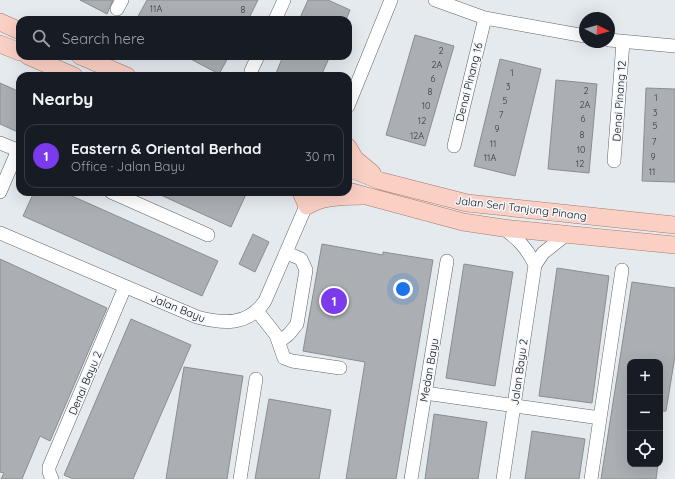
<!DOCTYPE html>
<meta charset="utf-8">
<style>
:root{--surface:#171b24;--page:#242831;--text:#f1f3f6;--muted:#9ea1a6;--line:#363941;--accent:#7c3aed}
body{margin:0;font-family:Quicksand,sans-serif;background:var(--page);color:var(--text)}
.controls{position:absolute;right:12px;bottom:12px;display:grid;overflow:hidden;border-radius:8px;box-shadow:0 4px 16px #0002}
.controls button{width:36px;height:36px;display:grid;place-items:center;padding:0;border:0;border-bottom:1px solid var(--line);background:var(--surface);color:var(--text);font:20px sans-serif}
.compass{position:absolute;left:579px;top:12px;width:36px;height:36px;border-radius:50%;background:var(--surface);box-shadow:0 4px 16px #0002;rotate:95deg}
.you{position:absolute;left:403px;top:289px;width:14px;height:14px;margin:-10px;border:3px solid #fff;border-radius:50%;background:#1a73e8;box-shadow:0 0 0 6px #1a73e833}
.badge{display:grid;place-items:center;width:26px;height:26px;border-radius:50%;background:var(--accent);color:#fff;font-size:13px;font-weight:700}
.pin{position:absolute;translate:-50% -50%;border:2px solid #fff;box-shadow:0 1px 4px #0006}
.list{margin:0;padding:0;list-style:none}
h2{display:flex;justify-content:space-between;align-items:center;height:52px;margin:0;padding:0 16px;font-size:17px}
h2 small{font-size:13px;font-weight:400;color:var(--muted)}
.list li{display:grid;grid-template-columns:26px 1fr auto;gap:12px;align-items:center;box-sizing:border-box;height:64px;margin:0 8px 8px;padding:0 8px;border:1px solid var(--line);border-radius:12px}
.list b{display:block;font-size:15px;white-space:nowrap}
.list p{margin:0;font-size:13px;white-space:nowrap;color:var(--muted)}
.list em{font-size:13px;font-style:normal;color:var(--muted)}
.icon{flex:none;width:22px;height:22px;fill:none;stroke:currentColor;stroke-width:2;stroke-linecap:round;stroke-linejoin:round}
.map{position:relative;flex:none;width:675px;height:479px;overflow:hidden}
.search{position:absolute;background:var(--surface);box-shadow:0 4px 16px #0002;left:16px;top:16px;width:336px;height:44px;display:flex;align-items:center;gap:10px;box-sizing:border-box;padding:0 14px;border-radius:12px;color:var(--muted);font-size:15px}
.panel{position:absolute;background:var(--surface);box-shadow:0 4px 16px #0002;left:16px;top:72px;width:336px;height:124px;border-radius:12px}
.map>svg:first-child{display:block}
.building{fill:#abafb3;stroke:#8a8e91}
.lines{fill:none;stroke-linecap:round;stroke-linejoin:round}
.minor-casing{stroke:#606467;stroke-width:14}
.major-casing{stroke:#a7796c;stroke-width:18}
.minor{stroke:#fff;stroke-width:13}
.major{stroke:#fbd0c4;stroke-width:17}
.labels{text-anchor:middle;stroke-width:3;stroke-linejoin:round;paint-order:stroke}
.number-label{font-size:9px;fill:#37393b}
.street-label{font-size:11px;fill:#101213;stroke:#f3f7fb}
</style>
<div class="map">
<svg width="675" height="479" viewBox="0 0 675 479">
<rect width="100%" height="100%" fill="#e5eaee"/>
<path class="building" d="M 80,0 L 113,0 L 107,14 Z
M 147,0 L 258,0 L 248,20 L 136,20 Z
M 308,0 L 328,0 L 350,10 L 346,20 L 299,20 Z
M 415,35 L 454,46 L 425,146 L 386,135 Z
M 185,56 L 229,56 L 219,74 Z
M 283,56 L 330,56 L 321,76 L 275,76 Z
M 500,59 L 541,69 L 515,176 L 474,166 Z
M 556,80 L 597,84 L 589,173 L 548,169 Z
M 0,83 L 20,92 L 20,133 L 0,124 Z
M 646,88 L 675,89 L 675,182 L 642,181 Z
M 34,192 L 63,192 L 218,261 L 202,296 L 23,216 Z
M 154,192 L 247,192 L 231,227 Z
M 253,234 L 269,242 L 255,272 L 239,264 Z
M 322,244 L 383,255 L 383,252 L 433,260 L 396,479 L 346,479 L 365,362 L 303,351 Z
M 0,259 L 107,308 L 50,441 L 40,436 L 22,479 L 1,479 L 4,473 L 0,472 Z
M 464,264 L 513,272 L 495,386 L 446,378 Z
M 557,268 L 609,276 L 592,403 L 539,396 Z
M 632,282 L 675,288 L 675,356 L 666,411 L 660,411 L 660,362 L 630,362 L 630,464 L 658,464 L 656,479 L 601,479 Z
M 131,319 L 191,345 L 133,479 L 73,479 L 64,475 Z
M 184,367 L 243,376 L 227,479 L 166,479 Z
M 269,399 L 331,410 L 319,479 L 255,479 Z
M 434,414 L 487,422 L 478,479 L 425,479 Z
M 532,431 L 585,439 L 579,479 L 525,479 Z"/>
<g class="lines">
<defs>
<path id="minor" d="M 435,0 L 485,18 L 585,36
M 117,9 L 122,0
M 275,20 L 284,0
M 609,40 L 675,46
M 251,71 L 258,56
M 348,106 L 391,0
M 0,143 L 20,151
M 454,146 L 485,18
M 614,161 L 623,42
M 0,192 L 18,150
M 111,192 L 208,235
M 503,228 C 518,239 527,248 535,265
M 0,233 L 197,317 C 223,324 248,326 265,301 L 312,192
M 258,312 L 276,335 L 284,358 L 292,361 L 340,368
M 279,342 L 289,334 L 297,324 L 306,270 L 301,259 L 287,253
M 425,393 L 600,418
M 52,479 L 49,472 L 49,467 L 125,287
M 240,479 L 256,379
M 411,479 L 447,261
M 503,479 L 535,265 L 543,253 L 567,234
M 591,479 L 622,270"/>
<path id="major" d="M 0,22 L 20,31
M 0,44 L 20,52
M 28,56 L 74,76
M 80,56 L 127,76
M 348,147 L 355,159 L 372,173
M 348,168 L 381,181 L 467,203 L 675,225
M 348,191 L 463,222 L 503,228 L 675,245
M 301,192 L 307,206 C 324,196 341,197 360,196"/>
</defs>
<use href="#minor" class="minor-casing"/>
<use href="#major" class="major-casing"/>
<use href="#minor" class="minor"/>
<use href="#major" class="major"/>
</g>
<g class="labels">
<g class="number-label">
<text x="156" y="12">11A</text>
<text x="243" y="13">8</text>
<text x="441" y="54">2</text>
<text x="437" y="68">2A</text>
<text x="512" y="76">1</text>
<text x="433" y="82">6</text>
<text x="508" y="90">3</text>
<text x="586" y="94">2</text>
<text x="430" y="95">8</text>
<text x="656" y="101">1</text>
<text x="505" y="104">5</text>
<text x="585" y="108">2A</text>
<text x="426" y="109">10</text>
<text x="655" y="116">3</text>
<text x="501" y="118">7</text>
<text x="583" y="122">6</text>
<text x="422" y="124">12</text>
<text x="655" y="129">5</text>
<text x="497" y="132">9</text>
<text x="582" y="138">8</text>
<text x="417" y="139">12A</text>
<text x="654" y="145">7</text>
<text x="493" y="147">11</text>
<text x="581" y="153">10</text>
<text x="653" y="160">9</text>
<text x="490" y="161">11A</text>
<text x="580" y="167">12</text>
<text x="652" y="175">11</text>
</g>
<g class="street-label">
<text transform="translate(469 82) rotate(-76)" y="4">Denai Pinang 16</text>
<text transform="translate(619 101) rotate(-86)" y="4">Denai Pinang 12</text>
<text transform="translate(521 208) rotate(7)" y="4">Jalan Seri Tanjung Pinang</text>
<text transform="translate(178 308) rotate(22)" y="4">Jalan Bayu</text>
<text transform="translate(429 370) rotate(-80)" y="4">Medan Bayu</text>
<text transform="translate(519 372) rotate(-82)" y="4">Jalan Bayu 2</text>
<text transform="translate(85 383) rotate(-67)" y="4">Denai Bayu 2</text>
</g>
</g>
</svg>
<div class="controls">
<button>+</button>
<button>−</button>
<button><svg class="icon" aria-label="locate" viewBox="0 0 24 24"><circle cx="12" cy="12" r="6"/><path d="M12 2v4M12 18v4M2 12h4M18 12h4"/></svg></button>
</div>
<svg class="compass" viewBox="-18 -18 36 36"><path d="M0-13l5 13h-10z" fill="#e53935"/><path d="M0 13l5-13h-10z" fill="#9ea1a6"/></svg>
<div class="you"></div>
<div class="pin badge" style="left:334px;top:301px">1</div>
<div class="search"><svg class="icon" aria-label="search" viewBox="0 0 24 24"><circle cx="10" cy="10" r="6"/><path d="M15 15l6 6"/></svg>Search here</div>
<section class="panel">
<h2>Nearby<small></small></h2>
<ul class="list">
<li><span class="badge">1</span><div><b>Eastern &amp; Oriental Berhad</b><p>Office · Jalan Bayu</p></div><em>30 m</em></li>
</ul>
</section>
</div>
